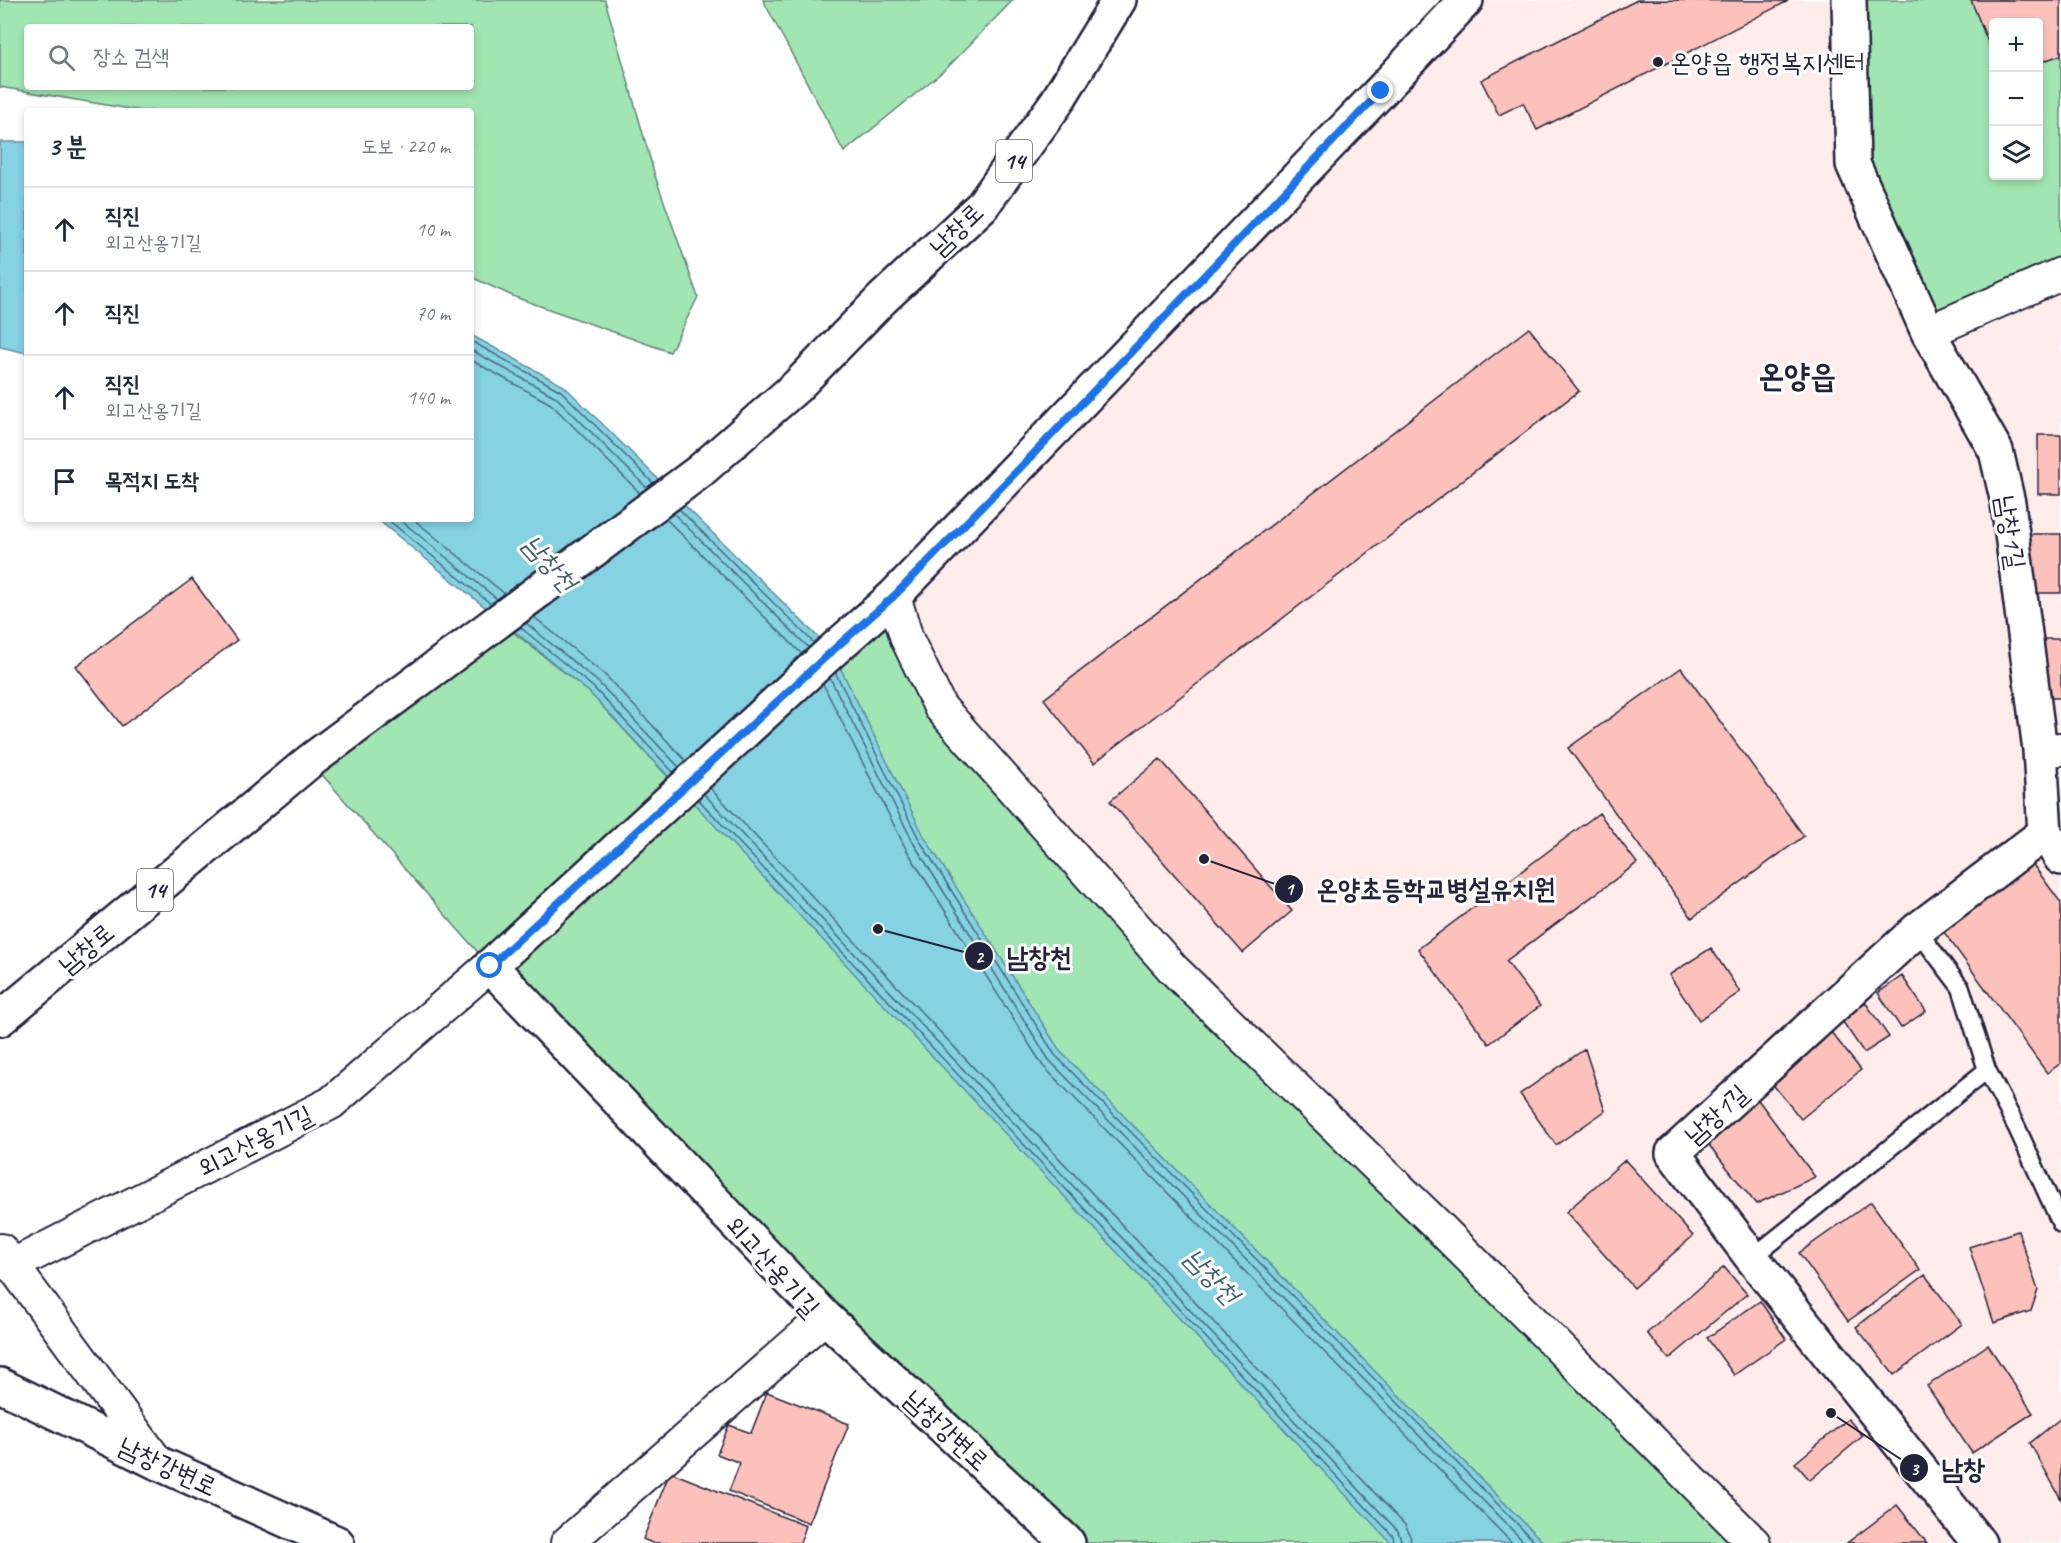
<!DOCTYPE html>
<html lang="ko">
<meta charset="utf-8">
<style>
:root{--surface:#fff;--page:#f6f6f7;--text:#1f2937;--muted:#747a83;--line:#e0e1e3}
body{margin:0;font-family:Caveat,"Poor Story",sans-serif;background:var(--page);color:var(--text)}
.controls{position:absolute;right:18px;top:18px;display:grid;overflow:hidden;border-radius:6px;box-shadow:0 3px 9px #0003}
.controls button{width:54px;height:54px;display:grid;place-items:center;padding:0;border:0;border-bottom:2px solid var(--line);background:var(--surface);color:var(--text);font:30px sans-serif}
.stop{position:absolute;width:18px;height:18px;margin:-14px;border:4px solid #1a73e8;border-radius:50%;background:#fff}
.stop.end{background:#1a73e8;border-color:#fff;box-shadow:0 2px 6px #0008}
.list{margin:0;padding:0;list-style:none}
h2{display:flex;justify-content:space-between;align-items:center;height:78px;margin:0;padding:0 24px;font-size:26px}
h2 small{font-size:20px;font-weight:400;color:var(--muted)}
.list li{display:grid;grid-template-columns:39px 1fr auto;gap:18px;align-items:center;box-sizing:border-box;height:84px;padding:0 24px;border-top:2px solid var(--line)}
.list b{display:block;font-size:22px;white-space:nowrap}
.list p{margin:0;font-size:20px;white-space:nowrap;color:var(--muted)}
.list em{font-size:20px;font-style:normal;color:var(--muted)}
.icon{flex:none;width:33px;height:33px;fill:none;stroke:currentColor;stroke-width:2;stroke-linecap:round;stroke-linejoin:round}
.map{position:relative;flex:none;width:2061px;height:1543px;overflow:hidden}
.search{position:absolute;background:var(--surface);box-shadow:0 3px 9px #0003;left:24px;top:24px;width:450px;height:66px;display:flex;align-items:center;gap:15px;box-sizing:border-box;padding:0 21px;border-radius:6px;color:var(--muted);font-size:22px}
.panel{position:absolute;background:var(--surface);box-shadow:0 3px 9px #0003;left:24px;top:108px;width:450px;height:414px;border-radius:6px}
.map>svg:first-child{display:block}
.built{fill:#feeceb;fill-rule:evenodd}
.green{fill:#a1e6b2;stroke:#628476;stroke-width:1.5;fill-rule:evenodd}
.water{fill:#84d2e2;stroke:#5d8c9f;stroke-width:1.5}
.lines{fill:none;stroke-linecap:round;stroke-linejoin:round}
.shore{stroke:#49687e;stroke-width:1.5}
.building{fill:#fdc1bb;stroke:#22223b;stroke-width:1.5}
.service-casing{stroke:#22223b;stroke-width:21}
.minor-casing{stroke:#22223b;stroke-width:36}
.tertiary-casing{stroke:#22223b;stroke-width:38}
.secondary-casing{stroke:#22223b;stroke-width:38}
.primary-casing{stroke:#22223b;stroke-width:38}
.service{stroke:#fff;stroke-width:16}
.minor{stroke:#fff;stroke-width:32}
.tertiary{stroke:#fff;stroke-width:33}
.secondary{stroke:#fff;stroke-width:33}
.primary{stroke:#fff;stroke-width:33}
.route{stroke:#1a73e8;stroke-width:8}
.poi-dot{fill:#22223b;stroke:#fff;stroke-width:2}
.labels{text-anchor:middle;stroke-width:6;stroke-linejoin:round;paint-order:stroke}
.shield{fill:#fff;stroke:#646476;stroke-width:1.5}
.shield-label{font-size:24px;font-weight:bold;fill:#22223b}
.poi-label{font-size:26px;fill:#22223b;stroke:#fff;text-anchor:start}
.street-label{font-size:26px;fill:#22223b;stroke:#fff}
.water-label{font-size:27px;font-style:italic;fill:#446075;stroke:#fff}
.district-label{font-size:32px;font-weight:bold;fill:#22223b;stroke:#fff}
.leader{fill:none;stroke:#22223b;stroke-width:2}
.callout-dot{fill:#22223b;stroke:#fff;stroke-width:2}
.mark-label{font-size:18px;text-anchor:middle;font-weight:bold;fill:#fff}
.callout-label{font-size:27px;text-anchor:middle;font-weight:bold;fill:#22223b;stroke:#fff;stroke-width:6;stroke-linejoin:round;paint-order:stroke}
</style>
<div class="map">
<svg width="2061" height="1543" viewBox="0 0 2061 1543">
<rect width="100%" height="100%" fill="#fff"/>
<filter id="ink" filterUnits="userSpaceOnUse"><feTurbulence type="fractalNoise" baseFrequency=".0167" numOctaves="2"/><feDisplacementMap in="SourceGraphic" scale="12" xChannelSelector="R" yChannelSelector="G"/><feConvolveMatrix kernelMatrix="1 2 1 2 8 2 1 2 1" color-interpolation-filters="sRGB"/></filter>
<g filter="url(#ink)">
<path class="built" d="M 1461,0 L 2061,0 L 2061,1543 L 1752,1543 L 940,707 L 894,596 ZM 1994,22 L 2038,22 L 2038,176 L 1994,176 Z"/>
<path class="green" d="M 0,0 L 605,0 L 655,176 L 698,297 L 670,352 L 515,297 L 471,277 L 471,111 L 142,111 L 0,87 ZM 27,27 L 471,27 L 471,87 L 27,87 Z
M 763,0 L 1013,0 L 947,68 L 844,152 Z
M 1849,0 L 2061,0 L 2061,274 L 1928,332 L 1871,202 ZM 1994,22 L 2038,22 L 2038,176 L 1994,176 Z
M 894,596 L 940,707 L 1752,1543 L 1068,1543 L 490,966 L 310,761 L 499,621 L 589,692 L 681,791 Z"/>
<path class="water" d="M 0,142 L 27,142 L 27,353 L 0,347 Z
M 471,335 L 564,386 L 832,651 L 925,838 L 1060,1051 L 1544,1543 L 1391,1543 L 589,692 L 377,519 L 471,519 Z"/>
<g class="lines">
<path class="shore" d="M 471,341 L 561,391 L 653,483
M 471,350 L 556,397 L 647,488
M 471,360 L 551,404 L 640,493
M 679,509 L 814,643
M 673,513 L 809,648
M 387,519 L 491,604
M 399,519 L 497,599
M 413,519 L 505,594
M 666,519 L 802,654
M 534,617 L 605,675 L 686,761
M 526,623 L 598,682 L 679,767
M 520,627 L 593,687 L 674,773
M 835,672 L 920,841 L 1055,1055 L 1536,1543
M 830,678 L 914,844 L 1049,1060 L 1525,1543
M 823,684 L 906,849 L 1043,1066 L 1512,1543
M 710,788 L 1405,1525 L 1410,1534 L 1411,1543
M 704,794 L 1398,1531 L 1402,1543
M 698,799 L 1393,1536 L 1394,1543"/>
</g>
<path class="building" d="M 1637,0 L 1788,1 L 1537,130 L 1523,103 L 1499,115 L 1481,80 Z
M 1971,0 L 2061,0 L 2061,55 L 2038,63 L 2038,22 L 1994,22 L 1994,57 Z
M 1529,328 L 1579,391 L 1094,763 L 1044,699 Z
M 2038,435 L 2061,435 L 2061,494 L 2038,494 Z
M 2030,534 L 2061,534 L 2061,593 L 2030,593 Z
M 192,579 L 237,640 L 122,726 L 76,666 Z
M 2038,639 L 2061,639 L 2061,698 L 2038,698 Z
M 1681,668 L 1804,836 L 1692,918 L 1568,748 Z
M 1160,759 L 1292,911 L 1243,953 L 1110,801 Z
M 1599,813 L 1637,863 L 1506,961 L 1540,1006 L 1489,1044 L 1418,949 Z
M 2029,859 L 2061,903 L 2061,1063 L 2047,1073 L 1938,924 Z
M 1711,948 L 1740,992 L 1699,1020 L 1669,975 Z
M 1902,976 L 1926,1011 L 1901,1028 L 1878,993 Z
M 1865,1002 L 1889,1037 L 1864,1053 L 1841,1019 Z
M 1831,1032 L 1861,1070 L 1801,1119 L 1770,1081 Z
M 1585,1049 L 1605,1111 L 1556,1145 L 1520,1094 Z
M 1756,1097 L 1815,1177 L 1756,1204 L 1705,1140 Z
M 1625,1160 L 1693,1236 L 1634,1288 L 1566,1212 Z
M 1871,1202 L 1920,1270 L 1848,1321 L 1799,1253 Z
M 2018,1231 L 2038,1290 L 2031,1311 L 1994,1323 L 1969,1247 Z
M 1724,1267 L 1747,1294 L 1669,1359 L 1647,1333 Z
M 1925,1275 L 1962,1324 L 1894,1375 L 1856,1327 Z
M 1760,1301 L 1786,1339 L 1734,1375 L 1707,1338 Z
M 1988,1345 L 2033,1413 L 1972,1453 L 1927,1386 Z
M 767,1392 L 849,1424 L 809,1523 L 729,1491 L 740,1463 L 717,1454 L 729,1425 L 751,1433 Z
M 2061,1418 L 2061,1499 L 2030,1443 Z
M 1848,1419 L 1863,1436 L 1810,1480 L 1795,1463 Z
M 670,1472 L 806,1526 L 800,1543 L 652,1543 L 643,1539 Z
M 1897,1505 L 1927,1543 L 1847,1543 Z"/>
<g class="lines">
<defs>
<path id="service" d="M 1917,930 L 1961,988 L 1987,1070 L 2017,1128 L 2061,1224
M 1752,1258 L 1987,1070"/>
<path id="minor" d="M 1928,332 L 2061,274
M 894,596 L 907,639 L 940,707 L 1173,969 L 1434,1222 L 1754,1543
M 2040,750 L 2061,749
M 1,1250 L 158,1463
M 11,1266 L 331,1103 L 490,966
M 567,1543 L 825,1317"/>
<path id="tertiary" d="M 1849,0 L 1853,164 L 1928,332 L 1996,451 L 2008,503 L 2040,750 L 2045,833
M 2045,833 L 2061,858
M 490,966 L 825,1317 L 1068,1543
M 0,1385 L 158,1463 L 337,1543
M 1979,1543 L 1752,1258 L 1673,1153 L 1917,930 L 2045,833"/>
<path id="secondary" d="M 490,966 L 832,651 L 894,596 L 1381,91 L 1466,0"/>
<path id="primary" d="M 0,1019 L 310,761 L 700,471 L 796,387 L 882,299 L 982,206 L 1056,103 L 1119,0"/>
</defs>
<use href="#service" class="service-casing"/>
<use href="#minor" class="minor-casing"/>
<use href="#tertiary" class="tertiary-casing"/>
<use href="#secondary" class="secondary-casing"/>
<use href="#primary" class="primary-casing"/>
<use href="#service" class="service"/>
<use href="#minor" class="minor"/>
<use href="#tertiary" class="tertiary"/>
<use href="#secondary" class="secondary"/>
<use href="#primary" class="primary"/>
</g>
</g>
<g class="lines" filter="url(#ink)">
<path class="route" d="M 490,966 L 832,651 L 894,596 L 1019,469 L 1381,91"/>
</g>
<circle class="poi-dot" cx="1658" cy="62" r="6"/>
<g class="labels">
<g class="shield">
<rect x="996" y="140" width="36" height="42" rx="4.5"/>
<rect x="137" y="869" width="36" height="42" rx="4.5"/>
</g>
<g class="shield-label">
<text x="1014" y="169">14</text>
<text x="155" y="898">14</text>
</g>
<g class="poi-label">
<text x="1670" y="71">온양읍 행정복지센터</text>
</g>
<g class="street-label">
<text transform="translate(956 229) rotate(-44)" y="9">남창로</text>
<text transform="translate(2011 532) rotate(81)" y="9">남창1길</text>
<text transform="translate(86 948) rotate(-40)" y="9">남창로</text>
<text transform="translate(1716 1114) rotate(-42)" y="9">남창1길</text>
<text transform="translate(255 1141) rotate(-27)" y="9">외고산옹기길</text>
<text transform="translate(773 1266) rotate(48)" y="9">외고산옹기길</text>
<text transform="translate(947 1430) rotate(43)" y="9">남창강변로</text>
<text transform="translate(168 1466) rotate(25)" y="9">남창강변로</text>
</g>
<g class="water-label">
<text transform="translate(550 563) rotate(48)" y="9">남창천</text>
<text transform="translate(1212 1276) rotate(46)" y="9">남창천</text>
</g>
<g class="district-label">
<text x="1797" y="386">온양읍</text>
</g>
</g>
<path class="leader" d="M1204 859L1289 889M878 929L979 956M1831 1413L1914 1468"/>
<g class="callout-dot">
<circle cx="1204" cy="859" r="6"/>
<circle cx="878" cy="929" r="6"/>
<circle cx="1831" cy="1413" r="6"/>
<circle cx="1289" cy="889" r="15"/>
<circle cx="979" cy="956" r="15"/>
<circle cx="1914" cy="1468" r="15"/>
</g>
<g class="mark-label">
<text x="1289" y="895">1</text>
<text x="979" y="963">2</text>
<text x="1914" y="1475">3</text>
</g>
<g class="callout-label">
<text x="1436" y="898">온양초등학교병설유치원</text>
<text x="1039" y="966">남창천</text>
<text x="1963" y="1478">남창</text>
</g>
</svg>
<div class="controls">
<button>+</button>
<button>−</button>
<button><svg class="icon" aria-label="layers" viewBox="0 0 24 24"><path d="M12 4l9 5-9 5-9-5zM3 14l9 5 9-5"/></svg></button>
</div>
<div class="stop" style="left:490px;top:966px"></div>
<div class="stop end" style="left:1381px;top:91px"></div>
<div class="search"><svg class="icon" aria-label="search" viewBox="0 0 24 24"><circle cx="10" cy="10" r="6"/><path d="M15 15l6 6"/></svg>장소 검색</div>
<section class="panel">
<h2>3 분<small>도보 · 220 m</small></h2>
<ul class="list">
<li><svg class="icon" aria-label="ahead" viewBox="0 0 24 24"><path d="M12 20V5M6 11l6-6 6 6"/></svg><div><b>직진</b><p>외고산옹기길</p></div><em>10 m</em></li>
<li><svg class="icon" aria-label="ahead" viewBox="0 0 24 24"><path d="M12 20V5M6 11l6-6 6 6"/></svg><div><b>직진</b></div><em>70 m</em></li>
<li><svg class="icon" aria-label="ahead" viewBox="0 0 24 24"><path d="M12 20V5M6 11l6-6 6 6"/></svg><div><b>직진</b><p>외고산옹기길</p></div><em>140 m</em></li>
<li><svg class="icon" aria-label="arrive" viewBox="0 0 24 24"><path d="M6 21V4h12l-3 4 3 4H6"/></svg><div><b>목적지 도착</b></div></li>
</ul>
</section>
</div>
